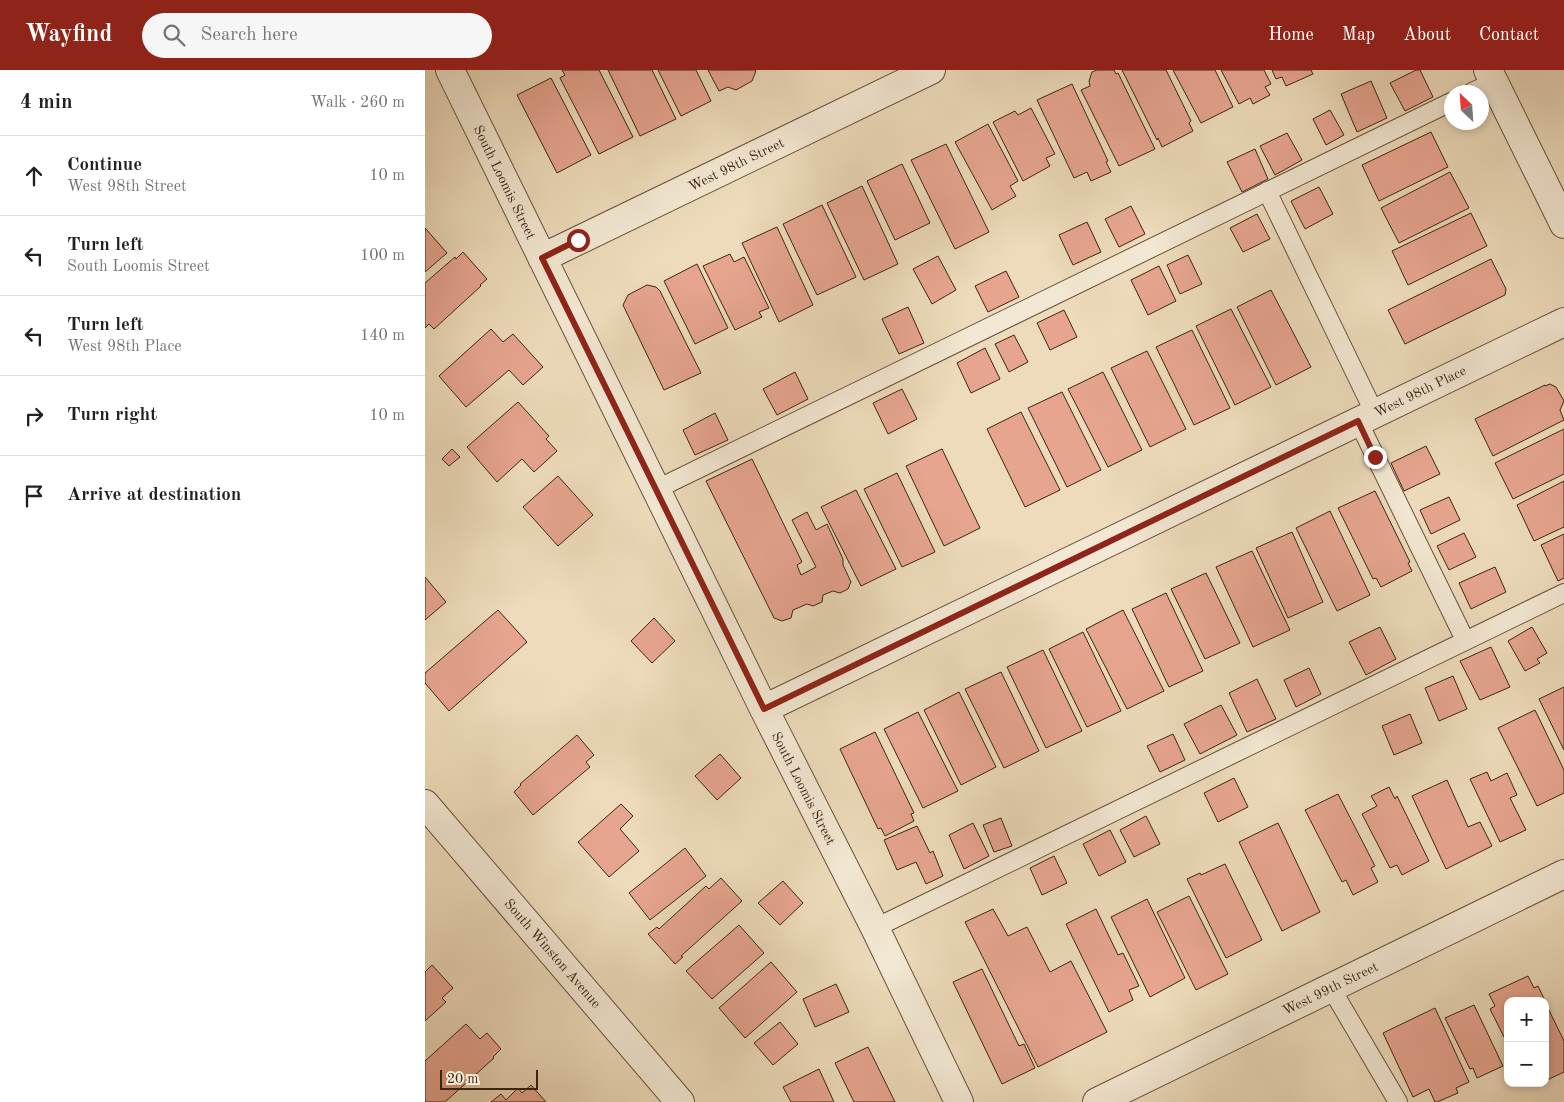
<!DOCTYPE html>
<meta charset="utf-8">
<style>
:root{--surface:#fff;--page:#f6f6f6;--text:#202124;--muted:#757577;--line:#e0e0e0;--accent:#8f2418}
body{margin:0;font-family:"Old Standard TT",serif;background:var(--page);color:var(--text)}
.controls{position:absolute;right:15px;bottom:15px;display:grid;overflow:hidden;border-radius:10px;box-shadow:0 2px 8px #0003}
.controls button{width:45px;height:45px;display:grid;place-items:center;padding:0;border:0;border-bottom:1px solid var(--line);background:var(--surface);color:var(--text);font:25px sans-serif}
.compass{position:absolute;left:1019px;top:15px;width:45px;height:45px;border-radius:50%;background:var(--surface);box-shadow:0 2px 8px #0003;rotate:335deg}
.scale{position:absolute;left:15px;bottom:12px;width:98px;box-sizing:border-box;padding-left:5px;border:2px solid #3c2512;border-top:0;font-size:14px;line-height:18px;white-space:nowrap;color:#3c2512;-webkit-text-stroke:4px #f3e8d3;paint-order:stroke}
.stop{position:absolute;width:15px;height:15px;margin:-11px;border:4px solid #8f2418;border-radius:50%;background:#fff}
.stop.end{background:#8f2418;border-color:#fff;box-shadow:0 1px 5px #0008}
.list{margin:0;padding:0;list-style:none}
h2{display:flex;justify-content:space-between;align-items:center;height:65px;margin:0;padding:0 20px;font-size:21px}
h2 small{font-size:16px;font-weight:400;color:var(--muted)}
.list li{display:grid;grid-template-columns:32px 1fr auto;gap:15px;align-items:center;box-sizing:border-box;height:80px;padding:0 20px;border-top:1px solid var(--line)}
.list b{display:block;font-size:19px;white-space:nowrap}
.list p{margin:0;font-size:16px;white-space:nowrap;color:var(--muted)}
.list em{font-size:16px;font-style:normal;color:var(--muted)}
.icon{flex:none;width:28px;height:28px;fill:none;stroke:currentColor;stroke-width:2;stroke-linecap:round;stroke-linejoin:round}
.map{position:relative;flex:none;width:1139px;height:1032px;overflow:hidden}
header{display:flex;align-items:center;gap:30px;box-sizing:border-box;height:70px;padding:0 25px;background:var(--accent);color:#fff}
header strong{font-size:24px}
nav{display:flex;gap:28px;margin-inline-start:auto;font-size:18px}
.search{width:350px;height:45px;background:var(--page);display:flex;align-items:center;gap:12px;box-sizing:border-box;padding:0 18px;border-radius:28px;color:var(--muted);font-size:19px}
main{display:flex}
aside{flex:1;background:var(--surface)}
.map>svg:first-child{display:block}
.building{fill:#e7a590;stroke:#3c2512}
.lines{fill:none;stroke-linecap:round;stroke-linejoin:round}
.service-casing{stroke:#68523c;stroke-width:20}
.minor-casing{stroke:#68523c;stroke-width:30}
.tertiary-casing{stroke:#68523c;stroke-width:30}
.service{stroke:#f3e8d3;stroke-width:18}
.minor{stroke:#f3e8d3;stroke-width:28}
.tertiary{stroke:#f3e8d3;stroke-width:28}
.route{stroke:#8f2418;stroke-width:6}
.labels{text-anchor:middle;stroke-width:4.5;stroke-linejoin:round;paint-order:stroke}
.street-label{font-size:14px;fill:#3c2512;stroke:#f3e8d3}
</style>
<header>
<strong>Wayfind</strong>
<div class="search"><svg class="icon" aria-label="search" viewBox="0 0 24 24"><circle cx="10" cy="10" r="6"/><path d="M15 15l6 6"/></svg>Search here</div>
<nav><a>Home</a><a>Map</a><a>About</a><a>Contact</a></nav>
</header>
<main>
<aside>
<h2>4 min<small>Walk · 260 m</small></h2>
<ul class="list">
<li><svg class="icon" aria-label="ahead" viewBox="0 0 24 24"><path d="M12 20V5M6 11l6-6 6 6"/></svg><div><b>Continue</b><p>West 98th Street</p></div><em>10 m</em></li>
<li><svg class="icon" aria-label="left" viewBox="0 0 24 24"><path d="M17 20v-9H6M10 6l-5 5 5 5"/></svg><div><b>Turn left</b><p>South Loomis Street</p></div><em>100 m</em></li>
<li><svg class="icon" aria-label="left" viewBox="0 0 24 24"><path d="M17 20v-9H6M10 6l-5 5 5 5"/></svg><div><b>Turn left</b><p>West 98th Place</p></div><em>140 m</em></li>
<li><svg class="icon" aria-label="right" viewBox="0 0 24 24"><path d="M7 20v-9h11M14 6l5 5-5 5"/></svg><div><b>Turn right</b></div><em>10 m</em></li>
<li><svg class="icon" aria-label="arrive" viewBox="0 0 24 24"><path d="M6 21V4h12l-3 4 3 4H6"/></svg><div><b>Arrive at destination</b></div></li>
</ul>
</aside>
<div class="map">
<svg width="1139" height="1032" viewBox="0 0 1139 1032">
<rect width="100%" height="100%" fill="#eddbbb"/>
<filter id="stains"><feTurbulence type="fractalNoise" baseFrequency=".004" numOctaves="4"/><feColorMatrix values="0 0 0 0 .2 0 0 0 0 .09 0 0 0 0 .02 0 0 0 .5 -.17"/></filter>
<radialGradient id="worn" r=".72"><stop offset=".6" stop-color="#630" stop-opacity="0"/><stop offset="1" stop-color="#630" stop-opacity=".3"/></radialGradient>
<path class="building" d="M 137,0 L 174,0 L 208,67 L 174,84 L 135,8 L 140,5 Z
M 183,0 L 227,0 L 251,49 L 215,66 Z
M 233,0 L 271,0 L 286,31 L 256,46 Z
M 283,0 L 330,0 L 331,1 L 327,11 L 311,20 L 303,17 L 294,21 Z
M 672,0 L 689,0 L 691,4 L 693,3 L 730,79 L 694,96 L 656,20 L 665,16 L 664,11 L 667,2 Z
M 697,0 L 741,0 L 766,51 L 764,53 L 768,61 L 737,77 L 733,68 L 732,70 Z
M 748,0 L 790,0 L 808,37 L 776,53 Z
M 796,0 L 839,0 L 846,14 L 840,17 L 845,25 L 828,34 L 825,28 L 814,34 Z
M 847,0 L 886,0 L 888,4 L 861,16 L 857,7 L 851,9 Z
M 991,0 L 995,0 L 1008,27 L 980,41 L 965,13 Z
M 126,8 L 166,85 L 132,103 L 92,25 Z
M 946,11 L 962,48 L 932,62 L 916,24 Z
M 647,14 L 683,91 L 681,92 L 686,102 L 666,111 L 662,102 L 649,108 L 612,30 Z
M 606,38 L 630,84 L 621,88 L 625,96 L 598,111 L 568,52 L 590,41 L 593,45 Z
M 905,40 L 919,65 L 901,75 L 888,49 Z
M 563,54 L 593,111 L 585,116 L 591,126 L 567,140 L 530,72 Z
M 1006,62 L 1023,97 L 954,131 L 937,95 Z
M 862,63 L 877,90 L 850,105 L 835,76 Z
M 521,74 L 564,162 L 530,179 L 486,90 Z
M 830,79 L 843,109 L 817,122 L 802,92 Z
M 477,94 L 505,153 L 470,170 L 442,111 Z
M 1025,102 L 1044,138 L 974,173 L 956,138 Z
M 437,116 L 473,194 L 439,210 L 402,133 Z
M 894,117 L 908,144 L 880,159 L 866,131 Z
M 397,135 L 431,207 L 392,225 L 358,154 Z
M 706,136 L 720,164 L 694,177 L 680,149 Z
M 1046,143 L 1062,176 L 983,215 L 967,181 Z
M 832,144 L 845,169 L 818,182 L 805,158 Z
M 662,152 L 676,182 L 648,195 L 634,165 Z
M 352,157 L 388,235 L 354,252 L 317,173 Z
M 0,158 L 22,183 L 0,202 Z
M 38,182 L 62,209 L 55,215 L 56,216 L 9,259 L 4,254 L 0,258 L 0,213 L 30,187 L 31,189 Z
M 305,184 L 309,192 L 319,187 L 344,238 L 334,242 L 337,247 L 310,260 L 278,196 Z
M 763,185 L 777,214 L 755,224 L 742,195 Z
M 513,186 L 531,220 L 507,234 L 488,199 Z
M 1066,189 L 1081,219 L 1080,225 L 980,274 L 963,240 Z
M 272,194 L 303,258 L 270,274 L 239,211 Z
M 734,196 L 751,231 L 723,245 L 706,210 Z
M 581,201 L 594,227 L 563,242 L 550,216 Z
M 222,215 L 231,217 L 235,221 L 276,303 L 239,320 L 198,235 L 203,225 Z
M 846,220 L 886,297 L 851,315 L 812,237 Z
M 483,237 L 499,273 L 474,284 L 457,249 Z
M 806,239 L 846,317 L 810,335 L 771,256 Z
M 639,240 L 652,267 L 625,280 L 612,253 Z
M 66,259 L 78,272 L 88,264 L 118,297 L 98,315 L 84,300 L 41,337 L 14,306 Z
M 767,260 L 805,338 L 769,355 L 731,277 Z
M 589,265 L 603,292 L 584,302 L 570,274 Z
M 560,278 L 575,309 L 546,323 L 532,293 Z
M 722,281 L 761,359 L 725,377 L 686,298 Z
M 370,302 L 383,329 L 352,345 L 338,319 Z
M 678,302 L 717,380 L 683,397 L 643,319 Z
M 1125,314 L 1131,317 L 1139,331 L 1135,340 L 1139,350 L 1068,386 L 1050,349 L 1120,315 L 1120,316 Z
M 477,319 L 492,349 L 463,364 L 448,333 Z
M 637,322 L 676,400 L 642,417 L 603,338 Z
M 93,332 L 124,366 L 121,369 L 132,381 L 109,402 L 97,389 L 72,412 L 42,377 Z
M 596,342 L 635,420 L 600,437 L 562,359 Z
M 290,343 L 303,370 L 270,385 L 258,360 Z
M 1139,359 L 1139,404 L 1088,429 L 1070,393 Z
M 1001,376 L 1015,404 L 979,421 L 966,393 Z
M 27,379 L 35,387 L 24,396 L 17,389 Z
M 517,379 L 555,458 L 519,476 L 481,396 Z
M 327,389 L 377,492 L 372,495 L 376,505 L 391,497 L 367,450 L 382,442 L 391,460 L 402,454 L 418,489 L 418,495 L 426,512 L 423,519 L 415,523 L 408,521 L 398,525 L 397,532 L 388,536 L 382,534 L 368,540 L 366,548 L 357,551 L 349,548 L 281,411 Z
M 472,403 L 510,482 L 477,497 L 439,419 Z
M 133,406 L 168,445 L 133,476 L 98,437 Z
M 1139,411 L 1139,457 L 1109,471 L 1092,435 Z
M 431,420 L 471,499 L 436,516 L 396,437 Z
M 950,421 L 985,492 L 983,493 L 987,501 L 956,517 L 951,508 L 948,509 L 913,438 Z
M 1024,427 L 1035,450 L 1006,464 L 995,440 Z
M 905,441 L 945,525 L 912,541 L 871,458 Z
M 867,462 L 898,532 L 863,548 L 831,478 Z
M 1039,463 L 1051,487 L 1024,500 L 1012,476 Z
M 1139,464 L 1139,508 L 1133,511 L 1116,475 Z
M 827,481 L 865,560 L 828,577 L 791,497 Z
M 1070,497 L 1081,522 L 1046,539 L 1034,513 Z
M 781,503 L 815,573 L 780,589 L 746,519 Z
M 0,507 L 21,532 L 0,550 Z
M 741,523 L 778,601 L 744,617 L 707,539 Z
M 73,540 L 102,572 L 24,641 L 0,613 L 0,603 Z
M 698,540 L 739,621 L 702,639 L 661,559 Z
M 229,548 L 250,571 L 227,593 L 206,571 Z
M 955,557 L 971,589 L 941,605 L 924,572 Z
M 1107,557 L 1122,583 L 1112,589 L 1115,593 L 1100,601 L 1083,571 Z
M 658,562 L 696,641 L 662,657 L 624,579 Z
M 1066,577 L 1085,617 L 1055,630 L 1035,591 Z
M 618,580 L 657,661 L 621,678 L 582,597 Z
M 884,598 L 896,624 L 871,637 L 859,610 Z
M 576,602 L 614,681 L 579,698 L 540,619 Z
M 1028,606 L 1042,639 L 1014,651 L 1000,618 Z
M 832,609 L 851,649 L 822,662 L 804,623 Z
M 1139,617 L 1139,680 L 1114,629 Z
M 534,622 L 571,697 L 536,715 L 499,640 Z
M 796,635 L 812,665 L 775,684 L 759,654 Z
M 1110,640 L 1139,700 L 1139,723 L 1112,736 L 1073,658 Z
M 493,642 L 533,721 L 498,738 L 459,659 Z
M 985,644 L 997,673 L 969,685 L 957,656 Z
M 450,662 L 489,743 L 486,744 L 489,751 L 460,766 L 456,758 L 453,759 L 415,679 Z
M 748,664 L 760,690 L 735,702 L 722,676 Z
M 152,665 L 169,685 L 161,692 L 165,697 L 108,745 L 89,722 L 96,715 L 95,714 Z
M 295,684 L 316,708 L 292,730 L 270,706 Z
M 1062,702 L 1066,711 L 1082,703 L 1092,725 L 1085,728 L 1101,760 L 1075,772 L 1045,709 Z
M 809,708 L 823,737 L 793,752 L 779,723 Z
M 1022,710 L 1043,757 L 1055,752 L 1067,776 L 1021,799 L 987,726 Z
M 964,717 L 970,729 L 972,726 L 1004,791 L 977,805 L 972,795 L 965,798 L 937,744 L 952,736 L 946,726 Z
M 913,724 L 950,796 L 946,798 L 953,812 L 928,825 L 921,810 L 917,812 L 880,740 Z
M 196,734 L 208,746 L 195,759 L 214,781 L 184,807 L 153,772 Z
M 721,746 L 735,774 L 709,787 L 695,760 Z
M 576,748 L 587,776 L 569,782 L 558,755 Z
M 548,753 L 564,786 L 539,799 L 524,765 Z
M 853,753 L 895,842 L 857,861 L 814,772 Z
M 492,756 L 505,783 L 508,781 L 518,806 L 501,814 L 491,792 L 472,800 L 459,770 Z
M 685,760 L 701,792 L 674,806 L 658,774 Z
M 260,778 L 281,806 L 225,850 L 204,823 Z
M 629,786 L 642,813 L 617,825 L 605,798 Z
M 800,794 L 837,870 L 801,888 L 762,809 L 775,803 L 776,805 Z
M 296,808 L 317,831 L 256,886 L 258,887 L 250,894 L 223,864 L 232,857 L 234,859 L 281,816 L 284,819 Z
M 358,811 L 378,833 L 355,855 L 333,833 Z
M 764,826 L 803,904 L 771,920 L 732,842 Z
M 722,829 L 760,908 L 725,927 L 686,847 Z
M 568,839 L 583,866 L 602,857 L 625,902 L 646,891 L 682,962 L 613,997 L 540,852 Z
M 671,839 L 693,885 L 698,883 L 714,916 L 704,920 L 708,930 L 684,942 L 641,854 Z
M 314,855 L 339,883 L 287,929 L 261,901 Z
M 346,892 L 372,922 L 320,968 L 294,938 Z
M 7,895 L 28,918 L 17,928 L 21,932 L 0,951 L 0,902 Z
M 557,899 L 594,976 L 599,974 L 610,998 L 577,1014 L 528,912 Z
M 1103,906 L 1109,918 L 1113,916 L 1120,931 L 1083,931 L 1083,975 L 1065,939 L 1070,936 L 1064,924 Z
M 411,914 L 424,942 L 390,957 L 378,929 Z
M 1120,932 L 1139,971 L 1139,1002 L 1120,1011 Z
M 1049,935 L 1078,996 L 1052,1008 L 1048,998 L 1045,999 L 1020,948 Z
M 1010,938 L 1044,1012 L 1031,1018 L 1033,1023 L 1012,1032 L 1010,1032 L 1004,1019 L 988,1027 L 958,963 Z
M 355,952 L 373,974 L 348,995 L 329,973 Z
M 41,954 L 55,969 L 62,963 L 76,979 L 68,987 L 69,988 L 20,1032 L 0,1032 L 0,991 Z
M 443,977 L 470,1032 L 429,1032 L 410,993 Z
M 394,999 L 409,1032 L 366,1032 L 358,1017 Z
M 106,1015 L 121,1032 L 66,1032 L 76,1024 L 81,1030 L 93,1018 L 97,1023 Z"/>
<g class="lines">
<defs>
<path id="service" d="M 1047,22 L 1069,12
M 842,121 L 950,344
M 933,351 L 1040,570
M 232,419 L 1026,32
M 450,858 L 1139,523
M 906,918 L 973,1032"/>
<path id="minor" d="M 25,0 L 339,639 L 450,858 L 534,1032
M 1063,0 L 1139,154
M 117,188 L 506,0
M 339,639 L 1139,252
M 0,734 L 255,1032"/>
<path id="tertiary" d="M 672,1032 L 1139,804"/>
</defs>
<use href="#service" class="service-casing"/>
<use href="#minor" class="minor-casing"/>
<use href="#tertiary" class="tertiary-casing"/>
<use href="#service" class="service"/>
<use href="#minor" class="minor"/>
<use href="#tertiary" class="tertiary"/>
</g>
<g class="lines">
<path class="route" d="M 153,170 L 117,188 L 339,639 L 933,351 L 950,387"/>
</g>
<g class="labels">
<g class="street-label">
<text transform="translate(311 94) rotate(-26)" y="5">West 98th Street</text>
<text transform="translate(80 112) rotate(64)" y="5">South Loomis Street</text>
<text transform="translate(995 321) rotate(-26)" y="5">West 98th Place</text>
<text transform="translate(379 718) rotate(63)" y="5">South Loomis Street</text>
<text transform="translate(128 883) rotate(49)" y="5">South Winston Avenue</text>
<text transform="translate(905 918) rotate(-26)" y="5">West 99th Street</text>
</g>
</g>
<rect width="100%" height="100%" filter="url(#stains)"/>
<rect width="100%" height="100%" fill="url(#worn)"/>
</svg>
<div class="controls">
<button>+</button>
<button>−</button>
</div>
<svg class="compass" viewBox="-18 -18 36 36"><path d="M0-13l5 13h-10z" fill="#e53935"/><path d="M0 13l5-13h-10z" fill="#757577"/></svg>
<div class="scale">20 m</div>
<div class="stop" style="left:153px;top:170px"></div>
<div class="stop end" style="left:950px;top:387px"></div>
</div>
</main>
